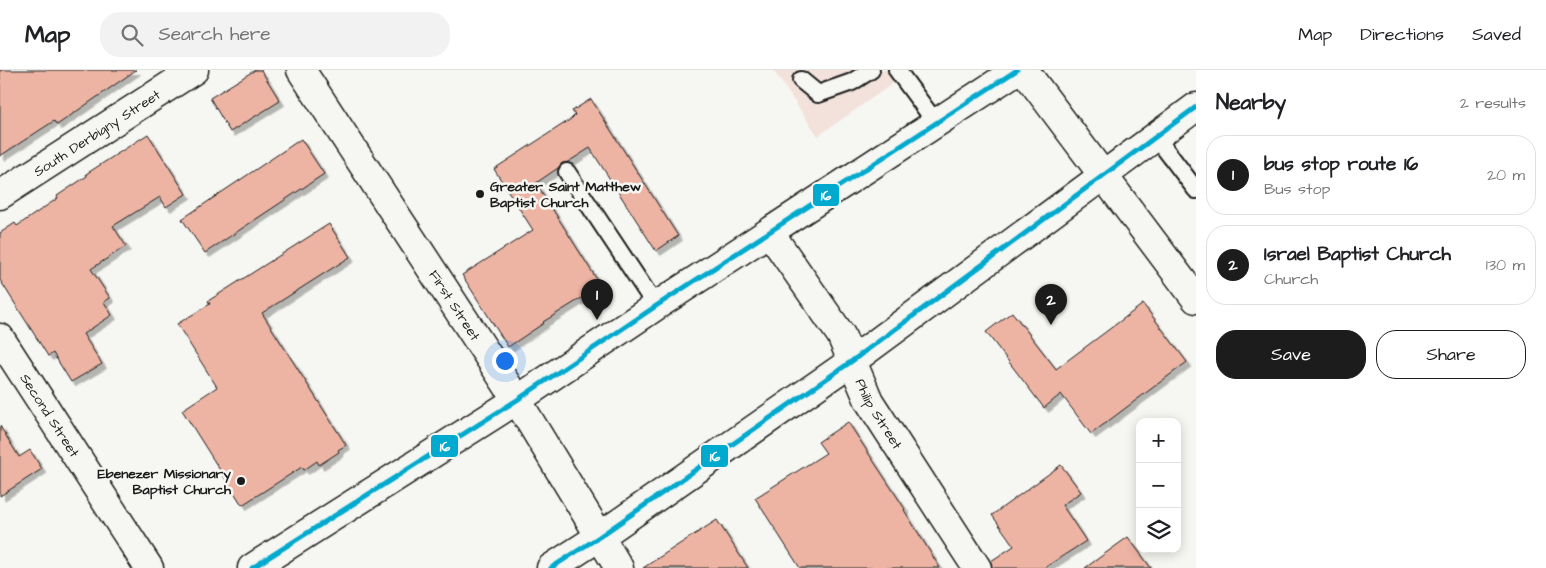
<!DOCTYPE html>
<meta charset="utf-8">
<style>
:root{--surface:#fff;--page:#f2f2f2;--text:#202124;--muted:#757577;--line:#e0e0e0;--accent:#1c1c1c}
body{margin:0;font-family:"Architects Daughter",sans-serif;background:var(--page);color:var(--text)}
.controls{position:absolute;right:15px;bottom:15px;display:grid;overflow:hidden;border-radius:10px;box-shadow:0 2px 12px #0003}
.controls button{width:45px;height:45px;display:grid;place-items:center;padding:0;border:0;border-bottom:1px solid var(--line);background:var(--surface);color:var(--text);font:25px sans-serif}
.you{position:absolute;left:504px;top:290px;width:18px;height:18px;margin:-12px;border:4px solid #fff;border-radius:50%;background:#1a73e8;box-shadow:0 0 0 8px #1a73e833}
.badge{display:grid;place-items:center;width:32px;height:32px;border-radius:50%;background:var(--accent);color:#fff;font-size:16px;font-weight:700}
.pin{position:absolute;translate:-50% -41px;filter:drop-shadow(0 1px 2px #0008)}
.pin::after{content:'';position:absolute;top:26px;width:18px;height:15px;background:inherit;clip-path:polygon(0 0,100% 0,50% 100%)}
.list{margin:0;padding:0;list-style:none}
h2{display:flex;justify-content:space-between;align-items:center;height:65px;margin:0;padding:0 20px;font-size:21px}
h2 small{font-size:16px;font-weight:400;color:var(--muted)}
.list li{display:grid;grid-template-columns:32px 1fr auto;gap:15px;align-items:center;box-sizing:border-box;height:80px;margin:0 10px 10px;padding:0 10px;border:1px solid var(--line);border-radius:20px}
.list b{display:block;font-size:19px;white-space:nowrap}
.list p{margin:0;font-size:16px;white-space:nowrap;color:var(--muted)}
.list em{font-size:16px;font-style:normal;color:var(--muted)}
.actions{display:flex;gap:10px;padding:15px 20px}
.actions a{flex:1;padding:11px 0;border:1px solid var(--accent);border-radius:20px;text-align:center;font-size:18px;color:var(--accent)}
.actions .main{background:var(--accent);color:#fff}
.icon{flex:none;width:28px;height:28px;fill:none;stroke:currentColor;stroke-width:2;stroke-linecap:round;stroke-linejoin:round}
.map{position:relative;flex:none;width:1196px;height:498px;overflow:hidden}
header{display:flex;align-items:center;gap:30px;box-sizing:border-box;height:70px;padding:0 25px;background:var(--surface);border-bottom:1px solid var(--line)}
header strong{font-size:24px}
nav{display:flex;gap:28px;margin-inline-start:auto;font-size:18px}
.search{width:350px;height:45px;background:var(--page);display:flex;align-items:center;gap:12px;box-sizing:border-box;padding:0 18px;border-radius:20px;color:var(--muted);font-size:19px}
main{display:flex}
aside{flex:1;background:var(--surface)}
.map>svg:first-child{display:block}
.built{fill:#f3e2db}
.building{fill:#edb4a4;stroke:#1c1c1c;filter:url(#shadow)}
.lines{fill:none;stroke-linecap:round;stroke-linejoin:round}
.service-casing{stroke:#1c1c1c;stroke-width:20}
.minor-casing{stroke:#1c1c1c;stroke-width:31}
.tertiary-casing{stroke:#1c1c1c;stroke-width:31}
.primary-casing{stroke:#1c1c1c;stroke-width:31}
.service{stroke:#f6f6f2;stroke-width:16}
.minor{stroke:#f6f6f2;stroke-width:28}
.tertiary{stroke:#f6f6f2;stroke-width:28}
.primary{stroke:#f6f6f2;stroke-width:28}
.bus-1-casing{stroke:#f6f6f2;stroke-width:9}
.bus-1{stroke:#00a9ce;stroke-width:5}
.poi-dot{fill:#1c1c1c;stroke:#f6f6f2;stroke-width:2}
.labels{text-anchor:middle;stroke-width:5;stroke-linejoin:round;paint-order:stroke}
.street-label{font-size:14px;fill:#1c1c1c;stroke:#f6f6f2}
.poi-label{font-size:14px;font-weight:bold;fill:#1c1c1c;stroke:#f6f6f2;text-anchor:start}
.line-badge{stroke:#f6f6f2;stroke-width:2}
.badge-label{font-size:14px;text-anchor:middle;font-weight:bold;fill:#fff}
</style>
<header>
<strong>Map</strong>
<div class="search"><svg class="icon" aria-label="search" viewBox="0 0 24 24"><circle cx="10" cy="10" r="6"/><path d="M15 15l6 6"/></svg>Search here</div>
<nav><a>Map</a><a>Directions</a><a>Saved</a></nav>
</header>
<main>
<div class="map">
<svg width="1196" height="498" viewBox="0 0 1196 498">
<defs>
<filter id="shadow"><feDropShadow dx="4.5" dy="4.5" stdDeviation="0" flood-color="#0004"/></filter>
</defs>
<rect width="100%" height="100%" fill="#f6f6f2"/>
<filter id="ink" filterUnits="userSpaceOnUse"><feTurbulence type="fractalNoise" baseFrequency=".02" numOctaves="2"/><feDisplacementMap in="SourceGraphic" scale="10" xChannelSelector="R" yChannelSelector="G"/><feConvolveMatrix kernelMatrix="1 2 1 2 8 2 1 2 1" color-interpolation-filters="sRGB"/></filter>
<g filter="url(#ink)">
<path class="built" d="M 773,0 L 912,0 L 818,66 Z"/>
<path class="building" d="M 0,0 L 136,0 L 57,55 L 54,51 L 0,86 Z
M 255,0 L 261,0 L 280,31 L 230,62 L 210,28 Z
M 591,29 L 678,166 L 656,181 L 590,78 L 568,92 L 562,93 L 558,98 L 536,113 L 601,216 L 543,252 L 544,253 L 508,277 L 462,205 L 533,160 L 494,99 L 571,49 L 575,45 L 572,41 Z
M 148,64 L 186,124 L 166,137 L 160,127 L 113,156 L 126,176 L 91,199 L 110,228 L 104,232 L 112,245 L 83,264 L 102,294 L 71,312 L 53,283 L 48,286 L 0,210 L 0,163 L 15,153 L 17,156 L 58,128 L 57,126 L 87,106 L 86,104 Z
M 301,69 L 324,104 L 205,183 L 182,149 Z
M 329,154 L 350,187 L 262,243 L 346,375 L 338,380 L 339,382 L 319,395 L 317,391 L 304,400 L 302,397 L 242,435 L 182,340 L 217,317 L 177,254 L 210,234 L 208,231 Z
M 1143,234 L 1187,292 L 1091,364 L 1061,324 L 1044,338 L 986,262 L 1012,242 L 1056,299 Z
M 848,352 L 905,439 L 904,440 L 940,498 L 800,498 L 755,428 L 826,383 L 818,372 Z
M 0,356 L 19,387 L 30,380 L 42,399 L 0,426 Z
M 1061,395 L 1081,422 L 1062,435 L 1086,471 L 1044,498 L 992,498 L 991,491 L 1014,476 L 992,445 Z
M 717,450 L 748,498 L 643,498 L 678,475 Z
M 1128,467 L 1151,498 L 1085,498 Z"/>
<g class="lines">
<defs>
<path id="service" d="M 897,0 L 936,53
M 801,10 L 818,24 L 852,12 L 871,0
M 1156,67 L 1196,120
M 567,102 L 656,236"/>
<g id="minor">
<path id="s1" d="M 301,0 L 517,330 L 619,498"/>
<path id="s2" d="M 0,125 L 194,0"/>
<path id="s3" d="M 770,163 L 841,265 L 869,331 L 977,498"/>
<path id="s4" d="M 0,268 L 149,498"/>
</g>
<path id="tertiary" d="M 1024,0 L 1196,229"/>
<path id="primary" d="M 252,498 L 517,330 L 656,236 L 1017,0
M 551,498 L 599,467 L 852,291 L 1196,37"/>
</defs>
<use href="#service" class="service-casing"/>
<use href="#minor" class="minor-casing"/>
<use href="#tertiary" class="tertiary-casing"/>
<use href="#primary" class="primary-casing"/>
<use href="#service" class="service"/>
<use href="#minor" class="minor"/>
<use href="#tertiary" class="tertiary"/>
<use href="#primary" class="primary"/>
<defs>
<path id="bus-1" d="M 252,498 L 517,330 L 656,236 L 1017,0
M 551,498 L 599,467 L 852,291 L 1196,37"/>
</defs>
<use href="#bus-1" class="bus-1-casing"/>
<use href="#bus-1" class="bus-1"/>
</g>
</g>
<g class="poi-dot">
<circle cx="480" cy="124" r="5"/>
<circle cx="241" cy="411" r="5"/>
</g>
<g class="labels">
<g class="street-label">
<text dy="5" stroke="none"><textPath href="#s2" startOffset="115">South Derbigny Street</textPath></text>
<text dy="5" stroke="none"><textPath href="#s1" startOffset="281">First Street</textPath></text>
<text dy="5" stroke="none"><textPath href="#s3" startOffset="212">Philip Street</textPath></text>
<text dy="5" stroke="none"><textPath href="#s4" startOffset="92">Second Street</textPath></text>
</g>
<g class="poi-label">
<text x="490" y="121">Greater Saint Matthew<tspan x="490" dy="16">Baptist Church</tspan></text>
<text x="231" y="408" text-anchor="end">Ebenezer Missionary<tspan x="231" dy="16">Baptist Church</tspan></text>
</g>
</g>
<g class="line-badge">
<rect x="812" y="113" width="28" height="24" rx="5" fill="#00a9ce"/>
<rect x="430" y="364" width="29" height="24" rx="5" fill="#00a9ce"/>
<rect x="700" y="374" width="29" height="24" rx="5" fill="#00a9ce"/>
</g>
<g class="badge-label">
<text x="826" y="130">16</text>
<text x="445" y="381">16</text>
<text x="715" y="391">16</text>
</g>
</svg>
<div class="controls">
<button>+</button>
<button>−</button>
<button><svg class="icon" aria-label="layers" viewBox="0 0 24 24"><path d="M12 4l9 5-9 5-9-5zM3 14l9 5 9-5"/></svg></button>
</div>
<div class="you"></div>
<div class="pin badge" style="left:597px;top:250px">1</div>
<div class="pin badge" style="left:1051px;top:255px">2</div>
</div>
<aside>
<h2>Nearby<small>2 results</small></h2>
<ul class="list">
<li><span class="badge">1</span><div><b>bus stop route 16</b><p>Bus stop</p></div><em>20 m</em></li>
<li><span class="badge">2</span><div><b>Israel Baptist Church</b><p>Church</p></div><em>130 m</em></li>
</ul>
<div class="actions"><a class="main">Save</a><a>Share</a></div>
</aside>
</main>
